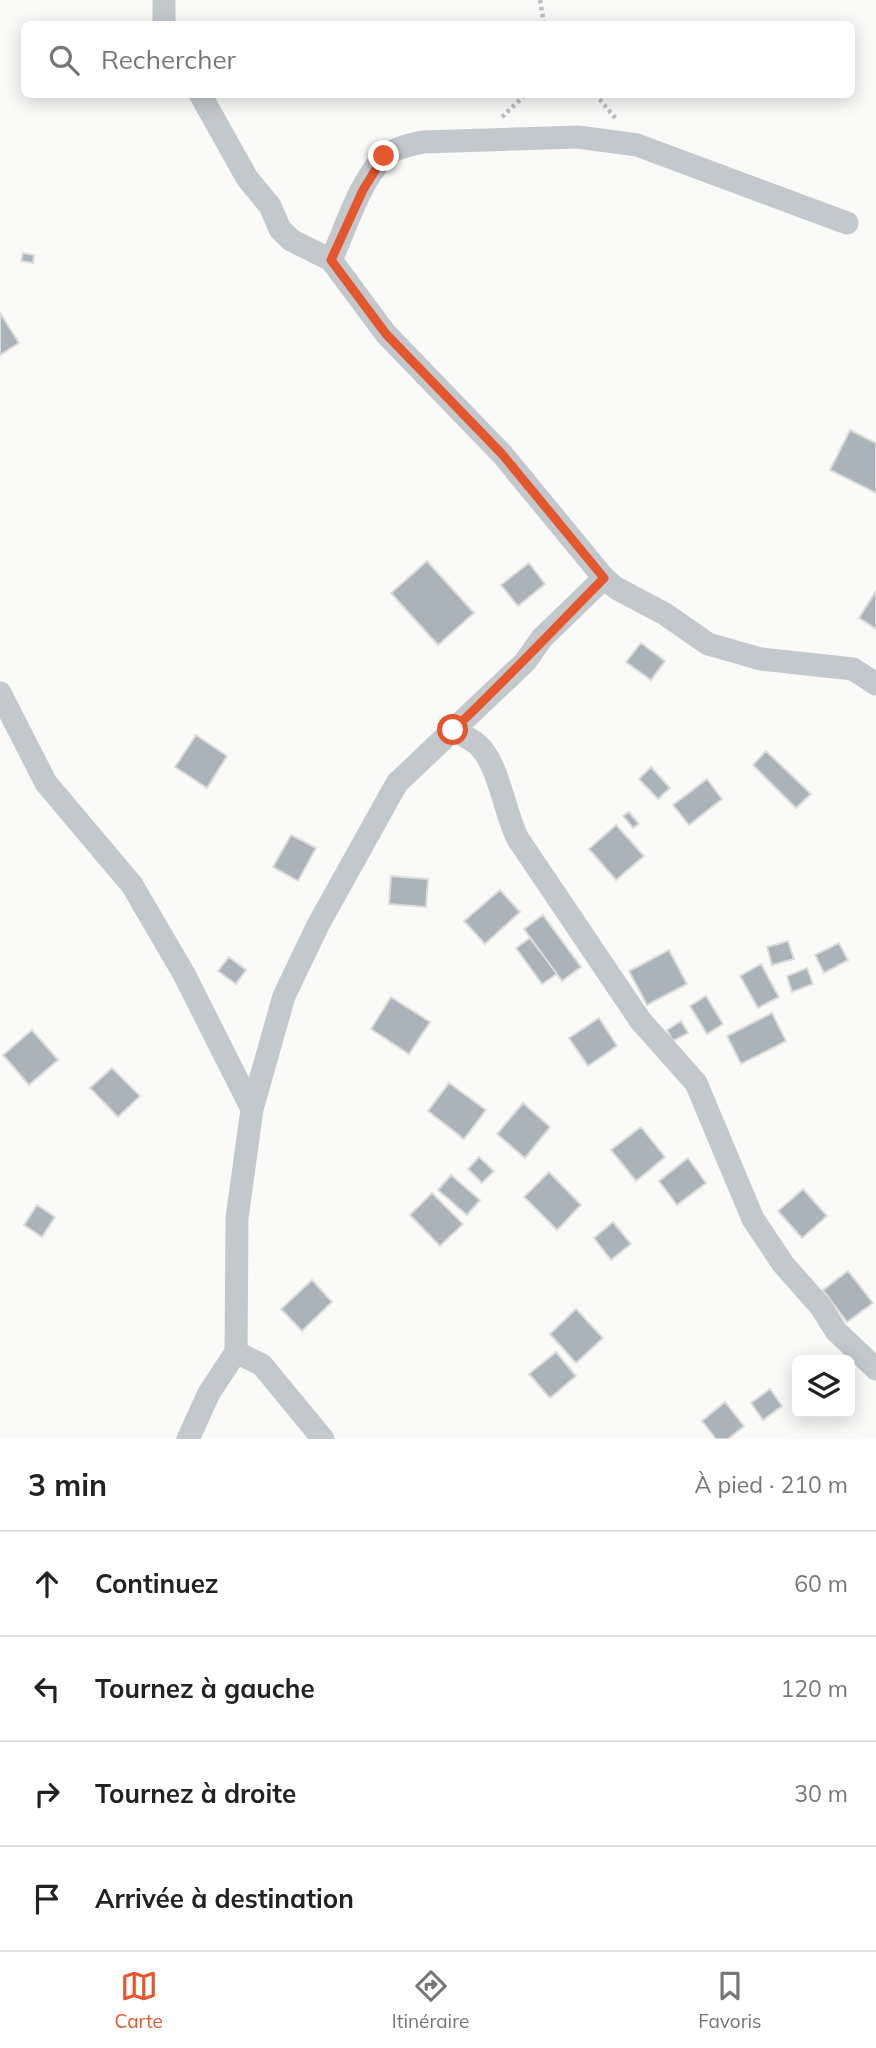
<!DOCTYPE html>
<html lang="fr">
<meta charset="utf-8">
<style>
:root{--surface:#fff;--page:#f6f6f6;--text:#222;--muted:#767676;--line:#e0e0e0;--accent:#e4572e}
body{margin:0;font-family:Mulish,sans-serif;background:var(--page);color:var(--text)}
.controls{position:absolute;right:21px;bottom:21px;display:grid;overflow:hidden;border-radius:10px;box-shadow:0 4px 18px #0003}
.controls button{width:63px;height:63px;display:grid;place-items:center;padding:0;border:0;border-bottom:2px solid var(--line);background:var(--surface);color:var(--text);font:35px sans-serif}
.stop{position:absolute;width:21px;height:21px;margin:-16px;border:5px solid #e4572e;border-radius:50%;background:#fff}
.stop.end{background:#e4572e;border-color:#fff;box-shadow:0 2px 7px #0008}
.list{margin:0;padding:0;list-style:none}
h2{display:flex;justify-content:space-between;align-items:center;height:91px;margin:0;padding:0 28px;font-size:30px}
h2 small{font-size:23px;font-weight:400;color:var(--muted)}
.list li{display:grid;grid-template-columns:46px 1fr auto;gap:21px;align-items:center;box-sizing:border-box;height:105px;padding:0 28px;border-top:2px solid var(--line)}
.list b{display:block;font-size:26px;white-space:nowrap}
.list em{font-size:23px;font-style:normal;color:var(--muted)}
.icon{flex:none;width:38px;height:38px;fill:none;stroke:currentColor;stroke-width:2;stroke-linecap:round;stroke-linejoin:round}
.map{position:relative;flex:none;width:876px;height:1439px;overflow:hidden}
.search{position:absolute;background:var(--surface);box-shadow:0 4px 18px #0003;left:21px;right:21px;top:21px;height:77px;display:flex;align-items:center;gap:18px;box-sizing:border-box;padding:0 24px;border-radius:10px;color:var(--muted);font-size:26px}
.sheet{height:511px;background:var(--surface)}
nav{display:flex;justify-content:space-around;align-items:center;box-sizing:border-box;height:98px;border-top:2px solid var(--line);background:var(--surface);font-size:19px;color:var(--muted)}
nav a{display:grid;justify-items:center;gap:4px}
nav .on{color:var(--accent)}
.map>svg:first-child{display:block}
.building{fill:#aab3b9;stroke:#dcdcda;stroke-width:2}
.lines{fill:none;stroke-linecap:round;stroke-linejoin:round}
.path{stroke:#bbbfc2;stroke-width:4.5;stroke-dasharray:3.5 3.5;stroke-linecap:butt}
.minor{stroke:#c3c8cc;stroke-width:23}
.route{stroke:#e4572e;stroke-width:9}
</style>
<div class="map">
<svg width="876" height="1439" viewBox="0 0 876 1439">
<rect width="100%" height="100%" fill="#fafaf8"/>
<path class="building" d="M 23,253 L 34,255 L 33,263 L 21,261 Z
M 0,313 L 19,343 L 0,355 Z
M 850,430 L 876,443 L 876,493 L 830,470 Z
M 427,561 L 474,613 L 438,645 L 391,593 Z
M 529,563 L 545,584 L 518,606 L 501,585 Z
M 876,591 L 876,629 L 859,618 Z
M 641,643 L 665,661 L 651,680 L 626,662 Z
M 196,735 L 227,756 L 207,788 L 175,767 Z
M 766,751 L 811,794 L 796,808 L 753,765 Z
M 651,767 L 670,788 L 658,799 L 639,779 Z
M 707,779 L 722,799 L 689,825 L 673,805 Z
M 629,812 L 639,824 L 633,828 L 623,816 Z
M 616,825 L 644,856 L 616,880 L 589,849 Z
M 291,835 L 316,848 L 298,881 L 273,867 Z
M 391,876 L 428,879 L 426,907 L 389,904 Z
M 500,890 L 520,912 L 485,944 L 464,921 Z
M 543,915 L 581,967 L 562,981 L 524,929 Z
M 530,938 L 557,974 L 542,984 L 516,948 Z
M 788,941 L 794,959 L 772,965 L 767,947 Z
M 839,943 L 848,960 L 824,973 L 815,955 Z
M 669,950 L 687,984 L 647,1005 L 629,971 Z
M 229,957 L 246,970 L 236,984 L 218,971 Z
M 761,964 L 779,997 L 758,1008 L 740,976 Z
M 807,968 L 813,984 L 792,992 L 787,976 Z
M 706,996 L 723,1024 L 707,1034 L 690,1006 Z
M 391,997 L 430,1022 L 409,1054 L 371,1029 Z
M 772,1013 L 786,1041 L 741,1064 L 727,1036 Z
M 599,1018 L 617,1046 L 588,1066 L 569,1038 Z
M 681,1021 L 688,1033 L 673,1041 L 667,1030 Z
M 32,1030 L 58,1060 L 29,1085 L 3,1055 Z
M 112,1068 L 140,1096 L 118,1117 L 90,1088 Z
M 449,1083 L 486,1110 L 464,1139 L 428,1111 Z
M 523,1103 L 550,1127 L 525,1158 L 497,1134 Z
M 641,1127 L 665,1157 L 636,1181 L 611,1150 Z
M 479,1157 L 494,1171 L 482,1183 L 468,1169 Z
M 688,1158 L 706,1183 L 677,1205 L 659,1181 Z
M 549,1172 L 581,1205 L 557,1230 L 524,1197 Z
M 451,1175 L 480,1200 L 467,1215 L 438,1190 Z
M 803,1189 L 827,1216 L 802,1238 L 778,1211 Z
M 432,1193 L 463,1224 L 440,1246 L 410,1215 Z
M 37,1205 L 55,1217 L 42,1237 L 24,1225 Z
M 613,1222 L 631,1244 L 611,1260 L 594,1238 Z
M 848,1271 L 873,1303 L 847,1322 L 823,1290 Z
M 312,1280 L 332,1302 L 302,1331 L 281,1309 Z
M 576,1309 L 603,1338 L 576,1363 L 550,1334 Z
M 556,1352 L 576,1376 L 550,1398 L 529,1374 Z
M 770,1389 L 782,1406 L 763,1420 L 751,1403 Z
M 725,1402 L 744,1426 L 728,1439 L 716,1439 L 702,1421 Z"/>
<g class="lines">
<path class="path" d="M 540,0 L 544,24
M 595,94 L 617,120
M 502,117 L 526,94"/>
<path class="minor" d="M 164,24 L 164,0
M 200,94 L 247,178 L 270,206 L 280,229 L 291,240 L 331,260 L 386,334 L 502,454 L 604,578 L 616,588 L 665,614 L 708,644 L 761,659 L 853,669 L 876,684
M 331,260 C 346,228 358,185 383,158 C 392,148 410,145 423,142 L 578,137 L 637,145 L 847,223
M 0,693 L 46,783 L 132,885 L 184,974 L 252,1109
M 453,730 C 461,734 470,738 477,744 C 499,763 504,812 518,839 L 640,1020 L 696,1083 L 753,1219 L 783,1264 L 821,1307 L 836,1331 L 876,1369
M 236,1352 L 262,1365 L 323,1439
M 188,1439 L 209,1393 L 236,1352 L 237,1218 L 252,1109 L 284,996 L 318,925 L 397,783 L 525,662 L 542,638 L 604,578"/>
</g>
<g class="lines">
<path class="route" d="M 384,156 L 363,190 L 331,260 L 386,334 L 502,454 L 604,578 C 554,629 506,680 453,730"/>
</g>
</svg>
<div class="controls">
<button><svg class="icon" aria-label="layers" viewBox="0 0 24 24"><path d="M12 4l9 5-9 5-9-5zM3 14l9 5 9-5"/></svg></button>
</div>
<div class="stop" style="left:453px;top:730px"></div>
<div class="stop end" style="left:384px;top:156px"></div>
<div class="search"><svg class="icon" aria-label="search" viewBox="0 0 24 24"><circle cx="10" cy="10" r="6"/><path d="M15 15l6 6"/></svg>Rechercher</div>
</div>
<section class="sheet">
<h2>3 min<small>À pied · 210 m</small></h2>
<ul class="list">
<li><svg class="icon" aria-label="ahead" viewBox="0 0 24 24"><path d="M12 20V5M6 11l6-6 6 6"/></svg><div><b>Continuez</b></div><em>60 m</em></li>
<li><svg class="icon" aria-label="left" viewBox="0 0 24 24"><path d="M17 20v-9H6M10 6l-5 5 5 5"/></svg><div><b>Tournez à gauche</b></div><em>120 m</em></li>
<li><svg class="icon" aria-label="right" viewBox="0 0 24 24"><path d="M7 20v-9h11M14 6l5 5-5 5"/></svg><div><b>Tournez à droite</b></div><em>30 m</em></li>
<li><svg class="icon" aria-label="arrive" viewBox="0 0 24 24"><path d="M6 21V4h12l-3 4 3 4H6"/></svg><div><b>Arrivée à destination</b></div></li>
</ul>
</section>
<nav>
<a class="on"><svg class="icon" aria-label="map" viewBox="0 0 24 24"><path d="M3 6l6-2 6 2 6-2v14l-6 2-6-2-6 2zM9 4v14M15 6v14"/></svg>Carte</a>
<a><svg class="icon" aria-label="directions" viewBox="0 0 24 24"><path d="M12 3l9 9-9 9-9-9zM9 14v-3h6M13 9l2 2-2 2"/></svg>Itinéraire</a>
<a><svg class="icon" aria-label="saved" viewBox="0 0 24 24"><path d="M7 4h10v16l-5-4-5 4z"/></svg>Favoris</a>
</nav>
